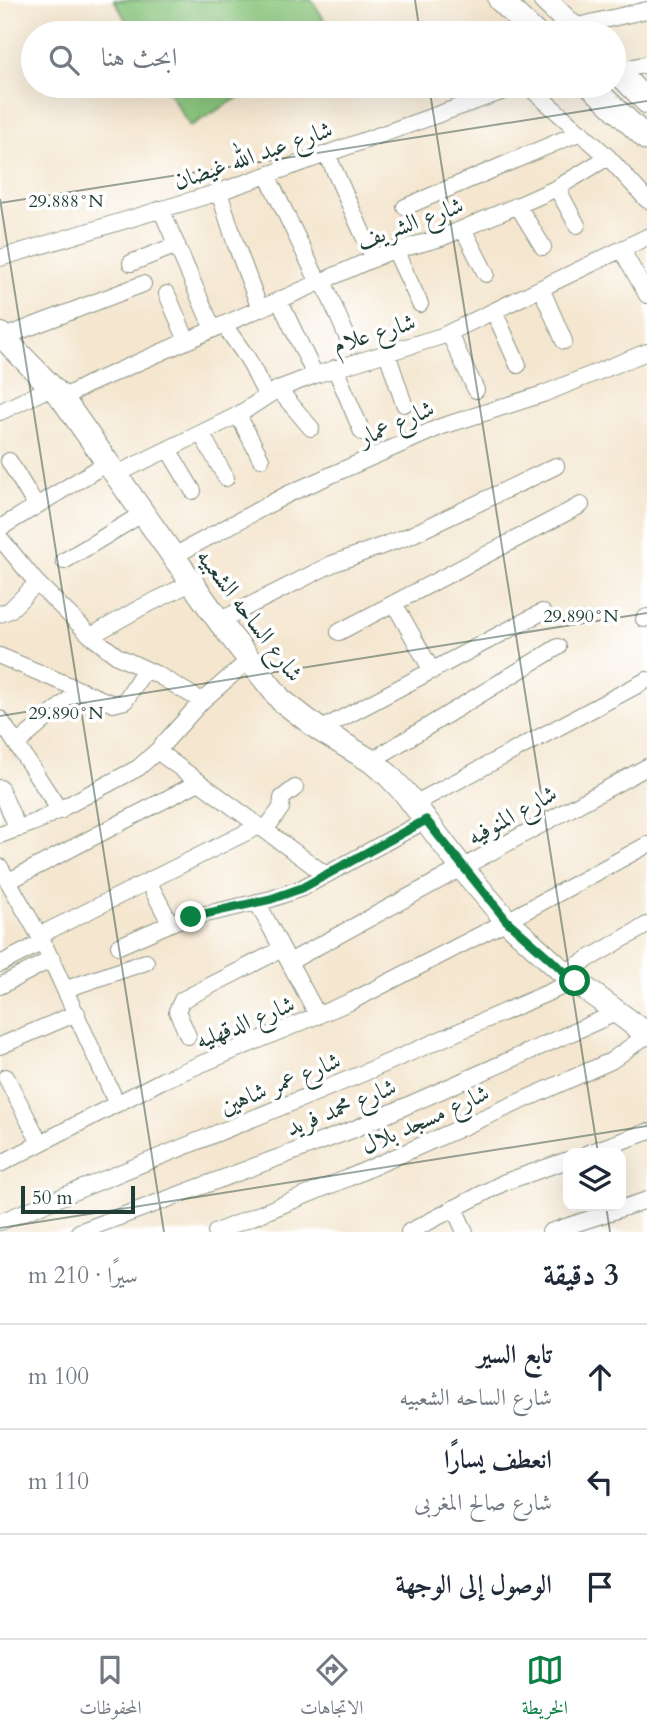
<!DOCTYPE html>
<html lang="ar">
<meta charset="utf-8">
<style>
:root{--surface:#fff;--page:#f2f2f3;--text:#1f2937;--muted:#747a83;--line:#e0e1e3;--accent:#0b8043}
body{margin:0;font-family:Cardo,Amiri,serif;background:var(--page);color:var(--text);direction:rtl}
.controls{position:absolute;right:21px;bottom:21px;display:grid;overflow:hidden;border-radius:14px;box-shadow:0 7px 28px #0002}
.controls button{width:63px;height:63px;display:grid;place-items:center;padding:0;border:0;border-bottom:2px solid var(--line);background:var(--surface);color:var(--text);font:35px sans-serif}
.scale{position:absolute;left:21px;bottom:18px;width:114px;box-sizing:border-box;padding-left:7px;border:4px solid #1f3d34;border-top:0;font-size:19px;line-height:24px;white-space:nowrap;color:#1f3d34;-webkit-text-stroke:5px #fff;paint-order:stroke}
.stop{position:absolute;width:21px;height:21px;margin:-16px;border:5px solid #0b8043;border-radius:50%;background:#fff}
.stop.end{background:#0b8043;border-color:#fff;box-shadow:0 2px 7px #0008}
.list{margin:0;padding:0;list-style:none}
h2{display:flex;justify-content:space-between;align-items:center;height:91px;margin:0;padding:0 28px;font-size:30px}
h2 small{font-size:23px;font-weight:400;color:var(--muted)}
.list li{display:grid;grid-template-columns:46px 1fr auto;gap:21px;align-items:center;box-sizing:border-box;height:105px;padding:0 28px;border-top:2px solid var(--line)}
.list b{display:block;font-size:26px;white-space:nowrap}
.list p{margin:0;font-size:23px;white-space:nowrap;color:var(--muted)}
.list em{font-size:23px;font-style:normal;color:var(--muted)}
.icon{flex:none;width:38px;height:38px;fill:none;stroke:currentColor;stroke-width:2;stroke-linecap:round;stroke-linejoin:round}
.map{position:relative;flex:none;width:647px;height:1232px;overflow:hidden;direction:ltr}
.search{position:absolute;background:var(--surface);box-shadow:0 7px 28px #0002;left:21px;right:21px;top:21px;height:77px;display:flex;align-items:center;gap:18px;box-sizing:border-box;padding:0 24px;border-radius:38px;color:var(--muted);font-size:26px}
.sheet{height:406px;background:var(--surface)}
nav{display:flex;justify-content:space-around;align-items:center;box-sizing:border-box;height:98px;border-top:2px solid var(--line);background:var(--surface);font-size:19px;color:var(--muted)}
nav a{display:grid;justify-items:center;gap:4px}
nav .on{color:var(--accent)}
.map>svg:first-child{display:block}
.green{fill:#89c67c;stroke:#548258;stroke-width:2}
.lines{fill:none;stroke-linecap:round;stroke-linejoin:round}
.street-casing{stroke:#8a9282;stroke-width:18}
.secondary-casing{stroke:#8a9282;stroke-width:25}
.street{stroke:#fff;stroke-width:16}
.secondary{stroke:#fff;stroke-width:23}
.route{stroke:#0b8043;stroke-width:9}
.ticks{fill:none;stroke:#1f3d34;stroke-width:2;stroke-opacity:0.45}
.labels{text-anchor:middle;stroke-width:7;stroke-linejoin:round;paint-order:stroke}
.street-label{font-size:24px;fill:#1f3d34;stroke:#fff}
.ticks-label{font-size:18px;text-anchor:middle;fill:#1f3d34;stroke:#fff;stroke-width:7;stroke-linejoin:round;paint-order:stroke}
</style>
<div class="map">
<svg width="647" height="1232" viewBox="0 0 647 1232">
<rect width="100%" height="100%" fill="#fff"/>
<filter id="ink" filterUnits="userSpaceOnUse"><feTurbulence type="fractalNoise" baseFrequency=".0143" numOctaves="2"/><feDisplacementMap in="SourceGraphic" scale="14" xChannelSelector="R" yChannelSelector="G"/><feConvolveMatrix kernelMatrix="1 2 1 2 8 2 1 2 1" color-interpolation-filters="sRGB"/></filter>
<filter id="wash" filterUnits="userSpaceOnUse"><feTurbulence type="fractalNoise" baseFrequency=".00686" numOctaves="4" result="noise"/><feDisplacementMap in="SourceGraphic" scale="28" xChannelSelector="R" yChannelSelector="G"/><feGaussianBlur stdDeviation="1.57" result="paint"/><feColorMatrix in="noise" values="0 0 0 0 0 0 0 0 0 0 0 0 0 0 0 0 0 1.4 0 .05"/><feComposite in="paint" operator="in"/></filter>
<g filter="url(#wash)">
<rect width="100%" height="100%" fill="#f4e6cf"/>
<path class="green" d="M 114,0 L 312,0 L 332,33 L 134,33 Z
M 165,86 L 258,86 L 190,126 Z"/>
</g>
<g filter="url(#ink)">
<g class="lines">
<defs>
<path id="street" d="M 573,27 L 647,10
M 616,71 L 647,64
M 528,86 L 608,157 L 647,200
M 327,154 L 374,259
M 267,175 L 319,283
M 557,188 L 577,225
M 219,192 L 236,245 L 260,309
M 518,206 L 543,247
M 405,207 L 581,132
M 161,209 L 213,329
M 463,229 L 486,274
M 395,250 L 420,304
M 622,250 L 647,295
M 0,258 L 219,192 L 518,86
M 131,263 L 177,245
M 323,281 L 348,339
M 541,288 L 564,341
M 167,294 L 187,341
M 279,300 L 315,375
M 494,311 L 518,365
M 224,325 L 248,359 L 266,395
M 449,333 L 476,390
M 4,337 L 143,284
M 387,353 L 404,404
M 335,368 L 362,432
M 278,389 L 311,428
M 62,398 L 89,384 L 386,253 L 441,238 L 528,201 L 557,188 L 608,157
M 0,412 L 52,387
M 238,415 L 261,459
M 201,433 L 226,478
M 168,449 L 193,491
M 9,461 L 36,506
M 115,475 L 238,415 L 278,389 L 315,375 L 442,336 L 647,237
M 0,528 L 107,463
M 0,538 L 37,583 L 91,636 L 117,656 L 158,675 L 202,701
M 172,557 L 288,494 L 440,427 L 543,394 L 647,352
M 64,561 L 142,514
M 394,603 L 432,671
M 0,614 L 10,610 L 37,583
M 644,619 L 647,617
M 219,621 L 332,564 L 409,536 L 556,466
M 339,632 L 581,505
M 91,636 L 140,608 L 191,583
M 0,656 L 113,704 L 125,701 L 145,669
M 0,719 L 60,811
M 320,730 L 542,612
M 17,744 L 80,690
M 157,751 L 326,875
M 371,761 L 558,647
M 0,788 L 18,829
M 414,804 L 647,680
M 265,830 L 281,808 L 282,798 L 295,788
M 0,835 L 38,821 L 138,768 L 157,751 L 202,701 L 248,661
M 0,867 L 43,942 L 117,1104
M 9,881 L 199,782
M 148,881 L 170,923
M 257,902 L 318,1016
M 40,935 L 259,826
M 119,946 L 176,921 L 271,899 L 302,888 L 426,820
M 289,962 L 647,767
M 0,964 L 43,942
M 564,973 L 647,925
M 0,986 L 52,959
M 66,989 L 146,962
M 188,1036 L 177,1011 L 182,1000 L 282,949
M 0,1046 L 77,1013
M 6,1077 L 40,1143
M 588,1153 L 647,1132
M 0,1164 L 163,1080 L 352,1001 L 507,921 L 647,845
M 454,1208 L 465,1232
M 0,1222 L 359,1075 L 575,981
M 79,1232 L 352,1130 L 616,1013
M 216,1232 L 348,1178 L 611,1061 L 647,1035
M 409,1232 L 505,1182 L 568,1160
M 550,1232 L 647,1200"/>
<path id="secondary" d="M 500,0 L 535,33
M 545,0 L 579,33
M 614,68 L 647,102
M 591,86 L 647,139
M 0,334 L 62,398 L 219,621 L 281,700 L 320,730 L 371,761 L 388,775 L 406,794 L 462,868 L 507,921 L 564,973 L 647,1034"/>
</defs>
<use href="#street" class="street-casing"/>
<use href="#secondary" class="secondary-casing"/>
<use href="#street" class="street"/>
<use href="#secondary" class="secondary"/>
</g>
</g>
<g class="lines" filter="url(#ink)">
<path class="route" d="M 191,917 L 271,899 L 302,888 L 426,820 L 507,921 L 575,981"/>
</g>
<path class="ticks" d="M 415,0 L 420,33M 429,86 L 598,1153M 0,199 L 164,1232M 0,203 L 647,101M 0,716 L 647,613M 606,1206 L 610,1232M 0,1228 L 647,1126"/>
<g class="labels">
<g class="street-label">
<text transform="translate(253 155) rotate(-19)" y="8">شارع عبد الله غيضان</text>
<text transform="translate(410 223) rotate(-20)" y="8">شارع الشريف</text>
<text transform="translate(374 333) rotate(-17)" y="8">شارع علام</text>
<text transform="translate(396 423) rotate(-24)" y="8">شارع عمار</text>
<text transform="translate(250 615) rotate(53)" y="8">شارع الساحه الشعبيه</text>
<text transform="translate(512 815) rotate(-29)" y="8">شارع المنوفيه</text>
<text transform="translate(245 1022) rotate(-22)" y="8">شارع الدقهليه</text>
<text transform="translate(280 1083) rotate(-22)" y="8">شارع عمر شاهين</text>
<text transform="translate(341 1107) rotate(-22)" y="8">شارع محمد فريد</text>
<text transform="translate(425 1119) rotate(-24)" y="8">شارع مسجد بلال</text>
</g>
</g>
<g class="ticks-label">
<text x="66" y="207">29.888°N</text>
<text x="581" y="622">29.890°N</text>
<text x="66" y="719">29.890°N</text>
</g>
</svg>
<div class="controls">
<button><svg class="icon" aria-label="layers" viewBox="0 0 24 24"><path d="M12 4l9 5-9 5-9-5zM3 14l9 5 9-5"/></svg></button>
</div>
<div class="scale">50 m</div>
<div class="stop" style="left:575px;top:981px"></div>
<div class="stop end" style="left:191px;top:917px"></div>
<div class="search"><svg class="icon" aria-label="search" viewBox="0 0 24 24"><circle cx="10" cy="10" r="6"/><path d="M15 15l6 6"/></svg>ابحث هنا</div>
</div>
<section class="sheet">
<h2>3 دقيقة<small>سيرًا · 210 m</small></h2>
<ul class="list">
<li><svg class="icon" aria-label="ahead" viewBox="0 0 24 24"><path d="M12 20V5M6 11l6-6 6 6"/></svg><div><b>تابع السير</b><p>شارع الساحه الشعبيه</p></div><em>100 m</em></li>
<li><svg class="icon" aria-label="left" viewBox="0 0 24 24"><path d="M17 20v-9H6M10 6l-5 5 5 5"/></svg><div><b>انعطف يسارًا</b><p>شارع صالح المغربى</p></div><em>110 m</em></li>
<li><svg class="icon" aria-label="arrive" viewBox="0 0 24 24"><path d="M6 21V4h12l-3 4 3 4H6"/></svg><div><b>الوصول إلى الوجهة</b></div></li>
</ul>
</section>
<nav>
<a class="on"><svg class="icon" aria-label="map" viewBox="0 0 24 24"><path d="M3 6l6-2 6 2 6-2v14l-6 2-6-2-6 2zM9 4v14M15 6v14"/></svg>الخريطة</a>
<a><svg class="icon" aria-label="directions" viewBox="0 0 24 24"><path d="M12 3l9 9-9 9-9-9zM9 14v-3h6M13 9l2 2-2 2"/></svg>الاتجاهات</a>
<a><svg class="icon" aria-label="saved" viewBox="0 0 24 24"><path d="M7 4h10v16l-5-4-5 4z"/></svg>المحفوظات</a>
</nav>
